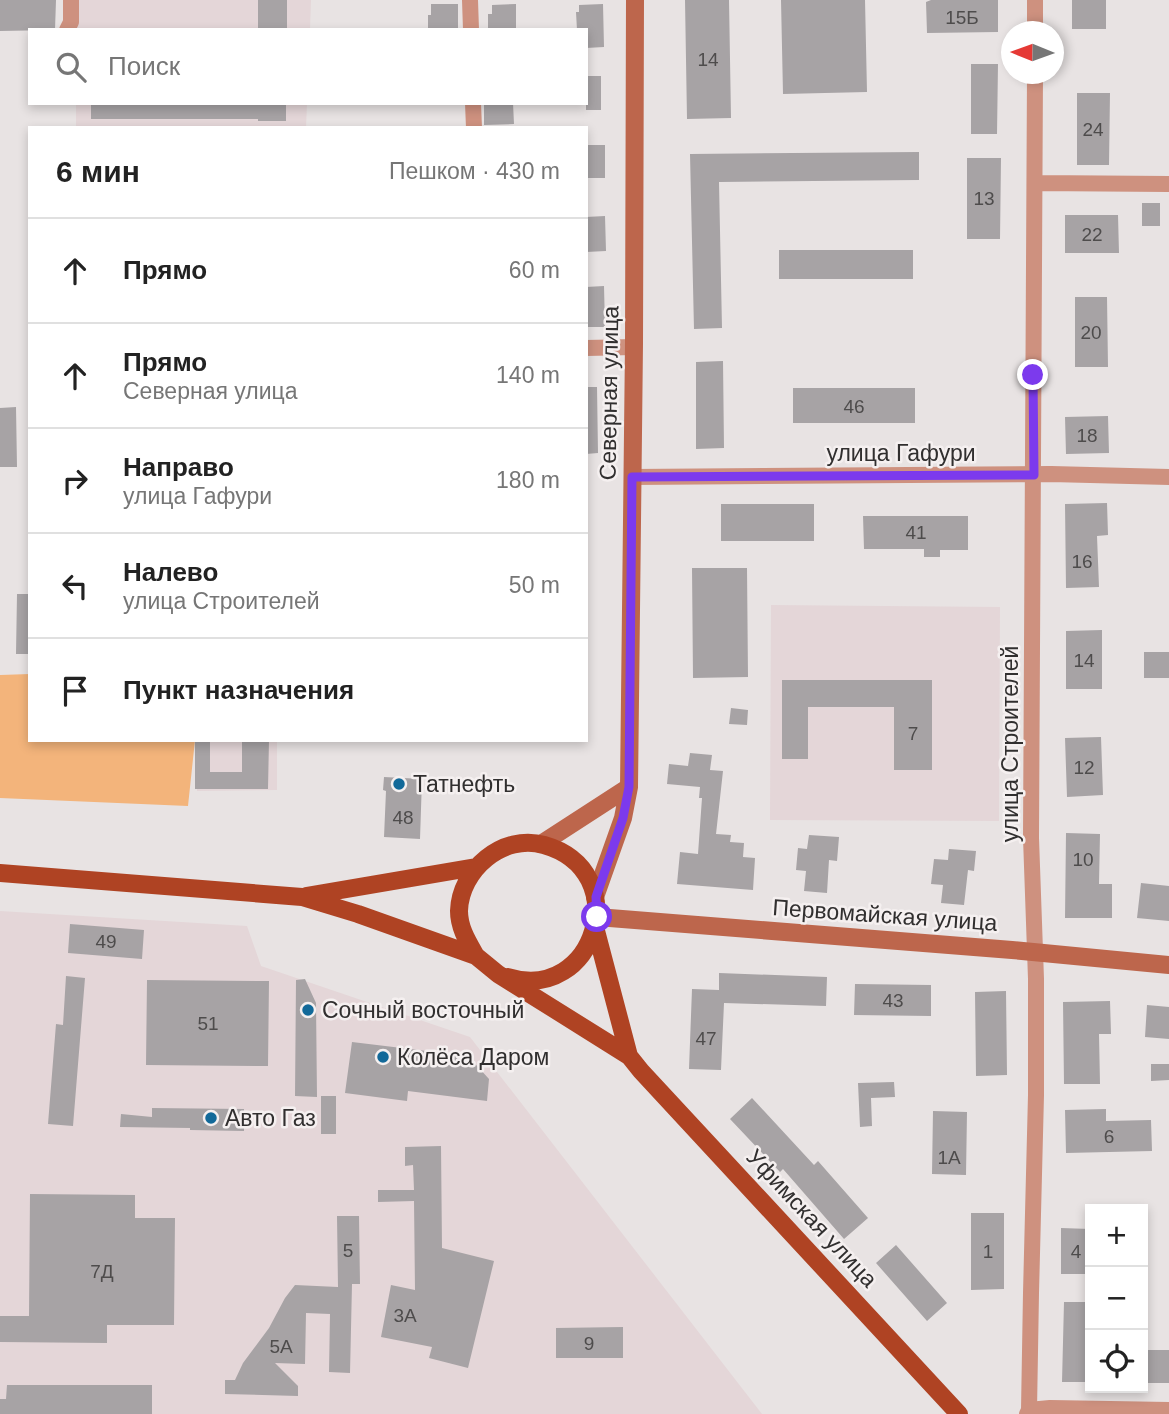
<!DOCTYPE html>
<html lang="ru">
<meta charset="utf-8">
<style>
:root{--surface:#fff;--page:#f6f6f6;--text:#222;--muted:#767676;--line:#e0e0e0}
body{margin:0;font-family:Arial,sans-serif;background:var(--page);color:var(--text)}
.controls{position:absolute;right:21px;bottom:21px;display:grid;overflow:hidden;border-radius:0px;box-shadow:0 4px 10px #0003}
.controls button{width:63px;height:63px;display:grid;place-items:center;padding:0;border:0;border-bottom:2px solid var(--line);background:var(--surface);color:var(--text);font:35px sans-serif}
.compass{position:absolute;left:1001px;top:21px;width:63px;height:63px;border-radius:50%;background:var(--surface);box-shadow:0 4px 10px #0003;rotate:271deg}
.stop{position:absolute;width:21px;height:21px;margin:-16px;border:5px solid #7c3aed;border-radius:50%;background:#fff}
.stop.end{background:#7c3aed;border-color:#fff;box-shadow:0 2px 7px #0008}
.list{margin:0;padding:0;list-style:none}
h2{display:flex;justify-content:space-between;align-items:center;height:91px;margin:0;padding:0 28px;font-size:30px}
h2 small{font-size:23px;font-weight:400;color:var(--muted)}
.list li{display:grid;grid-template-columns:46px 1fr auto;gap:21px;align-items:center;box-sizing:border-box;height:105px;padding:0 28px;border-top:2px solid var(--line)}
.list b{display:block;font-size:26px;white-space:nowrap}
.list p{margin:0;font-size:23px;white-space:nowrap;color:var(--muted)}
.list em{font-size:23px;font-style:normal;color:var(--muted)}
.icon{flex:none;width:38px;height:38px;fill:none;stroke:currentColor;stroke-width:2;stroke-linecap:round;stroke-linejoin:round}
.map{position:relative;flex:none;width:1169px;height:1414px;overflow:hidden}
.search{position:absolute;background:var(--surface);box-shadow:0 4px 10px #0003;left:28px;top:28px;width:560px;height:77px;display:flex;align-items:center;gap:18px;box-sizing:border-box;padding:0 24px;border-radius:0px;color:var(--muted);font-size:26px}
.panel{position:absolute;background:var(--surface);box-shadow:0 4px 10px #0003;left:28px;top:126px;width:560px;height:616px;border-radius:0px}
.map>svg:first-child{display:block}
.built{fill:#e4d6d8}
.green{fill:#f3b47b}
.building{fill:#a7a3a5}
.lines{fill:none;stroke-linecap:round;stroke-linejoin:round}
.street{stroke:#ce917f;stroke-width:16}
.secondary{stroke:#bd664c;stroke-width:18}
.primary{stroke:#af4323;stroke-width:18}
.route{stroke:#7c3aed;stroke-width:9}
.poi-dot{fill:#126999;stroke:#f5f0f0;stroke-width:2.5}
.labels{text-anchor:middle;stroke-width:5;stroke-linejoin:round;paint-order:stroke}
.number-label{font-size:19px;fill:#4e4c4c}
.street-label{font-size:23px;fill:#312f2f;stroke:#f5f0f0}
.poi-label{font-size:23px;fill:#312f2f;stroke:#f5f0f0;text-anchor:start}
</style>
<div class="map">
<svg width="1169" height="1414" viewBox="0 0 1169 1414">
<rect width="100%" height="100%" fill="#e8e3e3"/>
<path class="built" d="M 76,0 L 311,0 L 310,30 L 76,30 Z
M 76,103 L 307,103 L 306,128 L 76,128 Z
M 771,605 L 1000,607 L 999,821 L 770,820 Z
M 197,740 L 277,740 L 277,790 L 197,791 Z
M 0,911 L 247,926 L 261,966 L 470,1037 L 762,1414 L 0,1414 Z"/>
<path class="green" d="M 30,674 L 30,740 L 195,740 L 188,806 L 0,798 L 0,675 Z"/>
<path class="building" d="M 0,0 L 56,0 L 55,30 L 0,31 Z
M 258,0 L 287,0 L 287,30 L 258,30 Z
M 685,0 L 729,0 L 731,118 L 687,119 Z
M 781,0 L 865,0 L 867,92 L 783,94 Z
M 931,0 L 998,0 L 998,32 L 927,33 L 926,2 Z
M 1072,0 L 1106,0 L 1106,29 L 1072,29 Z
M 431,4 L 458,4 L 458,30 L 428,30 L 428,15 L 431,15 Z
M 516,4 L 516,30 L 488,30 L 488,14 L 492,14 L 492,5 Z
M 603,4 L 604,47 L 586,48 L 586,30 L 577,30 L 576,12 L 579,12 L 579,5 Z
M 971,64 L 998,64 L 997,134 L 971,134 Z
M 586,76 L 601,76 L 601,110 L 586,110 Z
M 1077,93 L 1110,93 L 1109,165 L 1077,165 Z
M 91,103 L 286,103 L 286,121 L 258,121 L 258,119 L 91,119 Z
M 484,103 L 513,103 L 514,124 L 484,125 Z
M 586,145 L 605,145 L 605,178 L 586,178 Z
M 919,152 L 919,180 L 719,182 L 722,328 L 694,329 L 690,154 Z
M 967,158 L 1001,158 L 1000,239 L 967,239 Z
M 1142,203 L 1160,203 L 1160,226 L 1142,226 Z
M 1065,215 L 1118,215 L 1119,253 L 1065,253 Z
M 605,216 L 606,251 L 586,252 L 586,217 Z
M 779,250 L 913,250 L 913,279 L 779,279 Z
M 604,286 L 605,327 L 586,327 L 586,287 Z
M 1075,297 L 1107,297 L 1108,367 L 1075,367 Z
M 723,361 L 724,448 L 696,449 L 696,362 Z
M 586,387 L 597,387 L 598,453 L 586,454 Z
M 793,388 L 915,388 L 915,423 L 793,423 Z
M 16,407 L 17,467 L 0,467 L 0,408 Z
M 1108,416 L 1109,453 L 1066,454 L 1065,417 Z
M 1107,503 L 1108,535 L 1097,536 L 1099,587 L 1066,588 L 1065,504 Z
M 721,504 L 814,504 L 814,541 L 721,541 Z
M 863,516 L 968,516 L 968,550 L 940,550 L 940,557 L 924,557 L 924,549 L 864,549 Z
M 692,568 L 747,568 L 748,677 L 693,678 Z
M 17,594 L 30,594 L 30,654 L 16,654 Z
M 1102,630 L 1102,689 L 1066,689 L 1066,631 Z
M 1144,652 L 1169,652 L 1169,678 L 1144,678 Z
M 782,680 L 932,680 L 932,770 L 894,770 L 894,707 L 808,707 L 808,759 L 782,759 Z
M 731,708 L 748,710 L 747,725 L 729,724 Z
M 1101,737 L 1103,795 L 1067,797 L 1065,738 Z
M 195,740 L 210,740 L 210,772 L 242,772 L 242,740 L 269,740 L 268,789 L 195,789 Z
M 690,753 L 712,755 L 710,770 L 723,771 L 716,834 L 731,835 L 730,842 L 744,843 L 743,857 L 755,858 L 753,890 L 677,884 L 680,852 L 698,854 L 702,798 L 699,798 L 700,787 L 667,784 L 669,764 L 688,766 Z
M 384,777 L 422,779 L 420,839 L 384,837 L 386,791 L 383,790 Z
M 1066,833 L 1100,834 L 1099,884 L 1112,884 L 1112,918 L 1065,918 Z
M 809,835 L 839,837 L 837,861 L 829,860 L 827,893 L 804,891 L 806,871 L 796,870 L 798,848 L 807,849 Z
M 949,849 L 976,851 L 974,871 L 968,870 L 964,905 L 941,903 L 943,885 L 931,884 L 934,859 L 948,860 Z
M 1141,883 L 1169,886 L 1169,921 L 1137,918 Z
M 70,924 L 144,930 L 142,959 L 68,953 Z
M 719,973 L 827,977 L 826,1006 L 724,1003 L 721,1070 L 689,1069 L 692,989 L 719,990 Z
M 66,976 L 85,978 L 73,1126 L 48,1124 L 56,1024 L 63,1025 Z
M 305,979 L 316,1003 L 317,1097 L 295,1096 L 296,980 Z
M 147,980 L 269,981 L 268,1066 L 146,1065 Z
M 855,984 L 931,985 L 931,1016 L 854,1015 Z
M 1006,991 L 1007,1075 L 976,1076 L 975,992 Z
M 1110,1001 L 1111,1034 L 1099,1034 L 1100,1084 L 1064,1084 L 1063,1002 Z
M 1147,1005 L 1169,1007 L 1169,1039 L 1145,1037 Z
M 352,1042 L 468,1056 L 489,1079 L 487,1101 L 408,1091 L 407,1101 L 345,1093 Z
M 1151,1064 L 1169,1064 L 1169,1080 L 1151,1081 Z
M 894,1082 L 895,1097 L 871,1098 L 872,1126 L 860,1127 L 858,1083 Z
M 321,1096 L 336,1096 L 336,1134 L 321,1134 Z
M 752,1098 L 814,1165 L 818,1161 L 868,1218 L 844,1239 L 783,1169 L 780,1172 L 730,1119 Z
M 152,1108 L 244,1109 L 244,1131 L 190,1130 L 190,1128 L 120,1127 L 121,1114 L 152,1117 Z
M 1106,1109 L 1106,1121 L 1151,1120 L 1152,1151 L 1066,1153 L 1065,1110 Z
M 933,1111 L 967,1112 L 966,1175 L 932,1174 Z
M 441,1146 L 442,1248 L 494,1261 L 468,1368 L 429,1358 L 432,1347 L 381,1337 L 391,1285 L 415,1290 L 414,1201 L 378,1202 L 378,1190 L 414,1190 L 413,1165 L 405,1166 L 405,1147 Z
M 30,1194 L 135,1195 L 135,1218 L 175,1218 L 174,1325 L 107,1325 L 107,1343 L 0,1342 L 0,1316 L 29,1316 Z
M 971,1213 L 1004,1213 L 1004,1289 L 971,1290 Z
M 337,1216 L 359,1216 L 360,1284 L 352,1284 L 350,1373 L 329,1372 L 330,1314 L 306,1313 L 305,1364 L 275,1363 L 298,1386 L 298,1396 L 225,1394 L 225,1380 L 235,1380 L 243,1363 L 269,1328 L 285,1298 L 295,1285 L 338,1287 Z
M 1061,1228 L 1090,1229 L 1090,1274 L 1061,1274 Z
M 896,1245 L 947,1303 L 927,1321 L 876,1263 Z
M 1064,1302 L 1090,1302 L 1090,1382 L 1062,1382 Z
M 623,1327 L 623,1358 L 556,1358 L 556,1328 Z
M 1143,1350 L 1169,1350 L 1169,1383 L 1143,1383 Z
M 7,1385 L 152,1385 L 152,1414 L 0,1414 L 0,1399 L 6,1399 Z"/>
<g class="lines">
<path class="street" d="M 470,0 L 471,30
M 67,30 L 71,22 L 71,0
M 1035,32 L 1035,0
M 473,103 L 474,128
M 1035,183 L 1169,184
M 586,348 L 634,347
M 632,477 L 1051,474 L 1169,477
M 1029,1410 L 1050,1408 L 1169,1410
M 1027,1414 L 1029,1410 L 1031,1293 L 1036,1095 L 1036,979 L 1031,838 L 1035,74"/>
<path class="secondary" d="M 541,844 L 629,787
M 595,897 L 623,818 L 629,787 L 634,344 L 635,0
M 597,917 L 1012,950 L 1169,965"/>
<path class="primary" d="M 0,873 L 302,897 L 358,914 L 476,956 L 498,974 L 629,1056 L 641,1071 L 959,1414
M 306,896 L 476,867
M 595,927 L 629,1056
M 476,956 C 468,942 459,928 459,911 C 460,870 503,833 544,845 C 636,871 595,1004 508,977"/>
</g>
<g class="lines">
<path class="route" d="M 597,917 L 596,897 L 623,818 L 629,787 L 632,477 L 1034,475 L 1033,375"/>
</g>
<g class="poi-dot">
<circle cx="399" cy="784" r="7"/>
<circle cx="308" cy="1010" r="7"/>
<circle cx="383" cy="1057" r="7"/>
<circle cx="211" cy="1118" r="7"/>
</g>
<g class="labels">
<g class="number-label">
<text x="962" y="24">15Б</text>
<text x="708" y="66">14</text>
<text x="1093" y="136">24</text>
<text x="984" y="205">13</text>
<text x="1092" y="241">22</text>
<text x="1091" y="339">20</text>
<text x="854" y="413">46</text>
<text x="1087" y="442">18</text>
<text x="916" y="539">41</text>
<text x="1082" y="568">16</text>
<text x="1084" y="667">14</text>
<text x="913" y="740">7</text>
<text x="1084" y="774">12</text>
<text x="403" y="824">48</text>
<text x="1083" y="866">10</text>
<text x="106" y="948">49</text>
<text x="893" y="1007">43</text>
<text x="208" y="1030">51</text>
<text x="706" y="1045">47</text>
<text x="1109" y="1143">6</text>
<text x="949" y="1164">1А</text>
<text x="348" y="1257">5</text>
<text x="988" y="1258">1</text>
<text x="1076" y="1258">4</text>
<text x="102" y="1278">7Д</text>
<text x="405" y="1322">3А</text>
<text x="589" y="1350">9</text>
<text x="281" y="1353">5А</text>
</g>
<g class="street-label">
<text transform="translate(609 393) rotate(-89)" y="8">Северная улица</text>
<text x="901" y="461">улица Гафури</text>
<text transform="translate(1010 744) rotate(-90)" y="8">улица Строителей</text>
<text transform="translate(885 915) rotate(4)" y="8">Первомайская улица</text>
<text transform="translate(812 1218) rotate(47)" y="8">Уфимская улица</text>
</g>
<g class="poi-label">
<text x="413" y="792">Татнефть</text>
<text x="322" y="1018">Сочный восточный</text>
<text x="397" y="1065">Колёса Даром</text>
<text x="225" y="1126">Авто Газ</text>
</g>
</g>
</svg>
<div class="controls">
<button>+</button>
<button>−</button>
<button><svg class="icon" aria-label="locate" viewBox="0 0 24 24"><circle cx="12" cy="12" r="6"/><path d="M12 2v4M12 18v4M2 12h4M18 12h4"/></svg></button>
</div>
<svg class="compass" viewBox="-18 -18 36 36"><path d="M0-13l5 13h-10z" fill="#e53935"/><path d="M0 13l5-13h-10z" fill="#767676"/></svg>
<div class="stop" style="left:597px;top:917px"></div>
<div class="stop end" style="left:1033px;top:375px"></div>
<div class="search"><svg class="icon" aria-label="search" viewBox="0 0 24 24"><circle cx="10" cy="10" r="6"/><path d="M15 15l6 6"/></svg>Поиск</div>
<section class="panel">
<h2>6 мин<small>Пешком · 430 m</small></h2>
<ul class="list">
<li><svg class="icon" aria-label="ahead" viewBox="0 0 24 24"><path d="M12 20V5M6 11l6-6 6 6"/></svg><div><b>Прямо</b></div><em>60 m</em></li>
<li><svg class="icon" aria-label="ahead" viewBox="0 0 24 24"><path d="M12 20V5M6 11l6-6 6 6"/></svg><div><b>Прямо</b><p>Северная улица</p></div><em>140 m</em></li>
<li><svg class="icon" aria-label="right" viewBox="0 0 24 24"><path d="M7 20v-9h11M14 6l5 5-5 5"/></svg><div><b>Направо</b><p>улица Гафури</p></div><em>180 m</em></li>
<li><svg class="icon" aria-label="left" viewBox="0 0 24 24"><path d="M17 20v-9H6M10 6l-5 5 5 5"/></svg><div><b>Налево</b><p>улица Строителей</p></div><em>50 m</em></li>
<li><svg class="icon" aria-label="arrive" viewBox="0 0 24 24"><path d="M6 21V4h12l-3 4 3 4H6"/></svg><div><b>Пункт назначения</b></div></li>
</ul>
</section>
</div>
